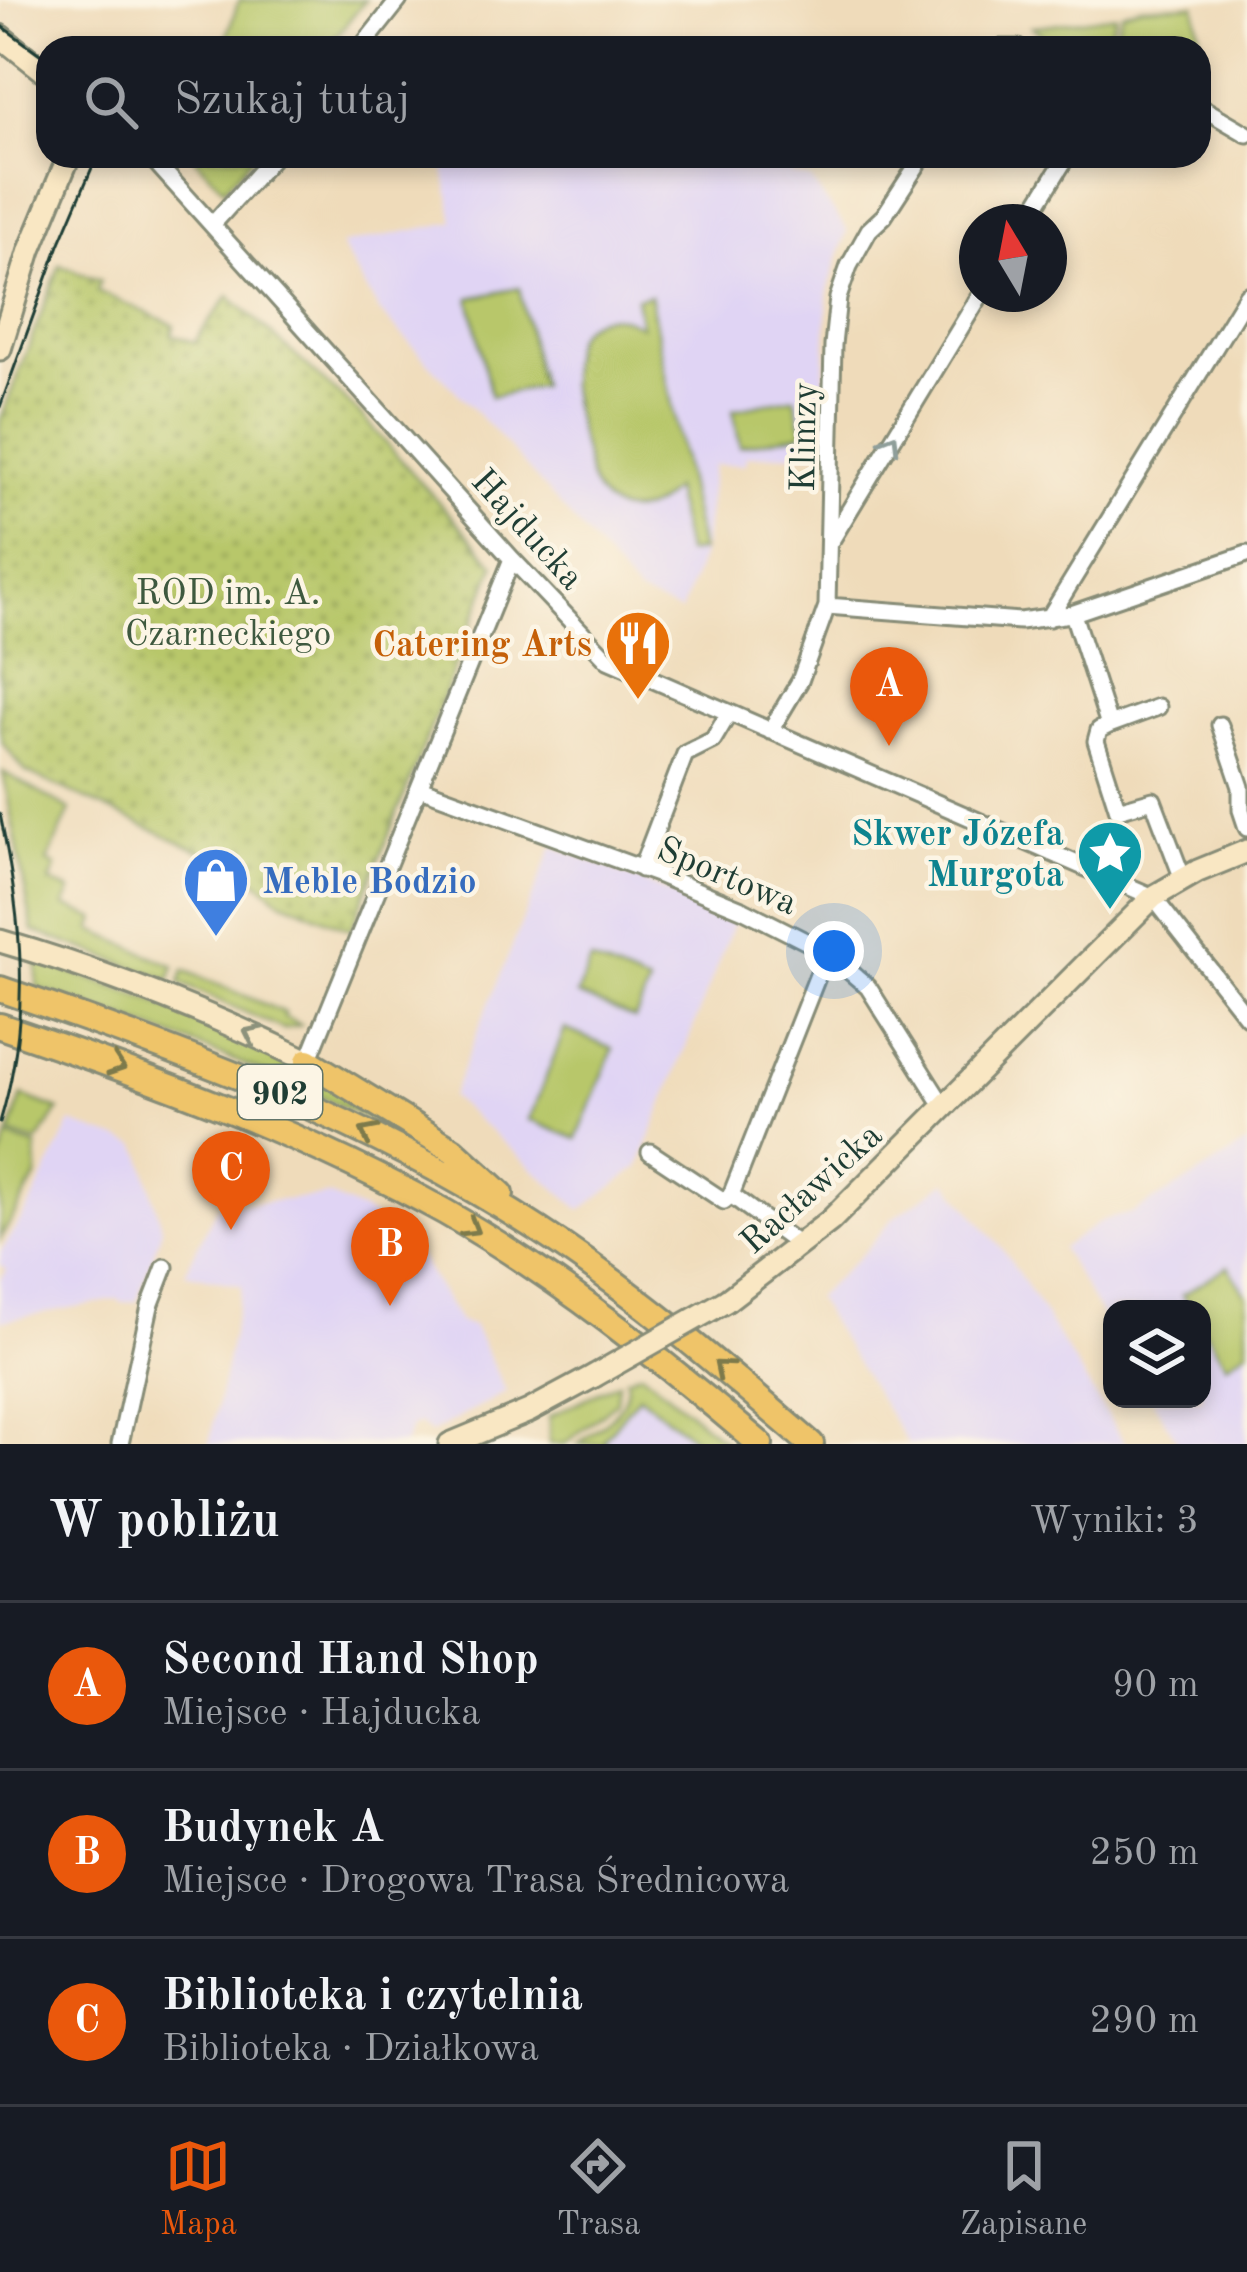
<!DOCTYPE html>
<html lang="pl">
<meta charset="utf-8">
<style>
:root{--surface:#171b24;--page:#20242c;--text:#f1f3f6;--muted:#9ea1a6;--line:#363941;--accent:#ea580c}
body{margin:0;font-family:"Old Standard TT",serif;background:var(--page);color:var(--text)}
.controls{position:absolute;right:36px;bottom:36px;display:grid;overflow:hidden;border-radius:24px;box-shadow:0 6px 18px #0003}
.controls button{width:108px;height:108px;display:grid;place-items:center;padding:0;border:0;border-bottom:3px solid var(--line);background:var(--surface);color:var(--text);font:60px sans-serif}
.compass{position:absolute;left:959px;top:204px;width:108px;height:108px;border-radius:50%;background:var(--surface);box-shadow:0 6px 18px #0003;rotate:350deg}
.you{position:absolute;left:834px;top:951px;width:42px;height:42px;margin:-30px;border:9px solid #fff;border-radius:50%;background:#1a73e8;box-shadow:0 0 0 18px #1a73e833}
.badge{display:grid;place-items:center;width:78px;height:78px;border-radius:50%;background:var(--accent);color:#fff;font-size:39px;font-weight:700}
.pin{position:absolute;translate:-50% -99px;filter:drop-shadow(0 3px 6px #0008)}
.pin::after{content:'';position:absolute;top:63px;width:42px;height:36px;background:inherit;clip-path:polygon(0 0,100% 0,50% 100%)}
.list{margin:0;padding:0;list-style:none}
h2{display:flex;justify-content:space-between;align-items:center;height:156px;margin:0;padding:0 48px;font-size:51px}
h2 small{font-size:39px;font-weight:400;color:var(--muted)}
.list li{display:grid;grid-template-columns:78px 1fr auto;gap:36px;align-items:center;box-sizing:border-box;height:168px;padding:0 48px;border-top:3px solid var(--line)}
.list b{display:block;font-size:45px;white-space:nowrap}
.list p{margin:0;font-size:39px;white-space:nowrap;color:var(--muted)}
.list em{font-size:39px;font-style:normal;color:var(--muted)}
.icon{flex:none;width:66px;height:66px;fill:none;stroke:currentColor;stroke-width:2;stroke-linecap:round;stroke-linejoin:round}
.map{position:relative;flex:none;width:1247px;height:1444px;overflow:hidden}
.search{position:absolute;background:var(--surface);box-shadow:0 6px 18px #0003;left:36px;right:36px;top:36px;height:132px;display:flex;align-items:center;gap:30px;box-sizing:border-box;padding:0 42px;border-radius:36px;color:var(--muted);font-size:45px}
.sheet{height:660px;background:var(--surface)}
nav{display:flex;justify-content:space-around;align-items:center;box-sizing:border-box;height:168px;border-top:3px solid var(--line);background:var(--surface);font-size:33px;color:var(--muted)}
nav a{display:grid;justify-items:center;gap:6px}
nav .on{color:var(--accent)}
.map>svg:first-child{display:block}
.built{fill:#e0d4f4}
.green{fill:#b8c76a;stroke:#6c824f;stroke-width:3}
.garden{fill:url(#garden-dots);stroke:#6c824f;stroke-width:3}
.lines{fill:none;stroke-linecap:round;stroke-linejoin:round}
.street-casing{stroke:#878c77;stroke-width:21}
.secondary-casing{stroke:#878c77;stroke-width:27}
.primary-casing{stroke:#878c77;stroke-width:30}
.street{stroke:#fff;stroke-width:15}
.secondary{stroke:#f9e7c3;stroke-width:21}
.primary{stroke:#efc469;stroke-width:24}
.tram{stroke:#1f3d34;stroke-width:3}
.secondary-bridge-casing{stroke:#878c77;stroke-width:27;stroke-linecap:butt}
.secondary-bridge{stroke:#f9e7c3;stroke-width:21}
.oneway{stroke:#8f9e9a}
.oneway2{stroke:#8c927c}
.oneway3{stroke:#7d7a4c}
.labels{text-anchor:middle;stroke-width:9;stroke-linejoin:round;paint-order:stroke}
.shield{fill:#fcf5e5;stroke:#617469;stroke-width:3}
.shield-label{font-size:33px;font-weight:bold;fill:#1f3d34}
.street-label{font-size:36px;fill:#1f3d34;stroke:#fcf5e5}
.park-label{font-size:36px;fill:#3e593f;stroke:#fcf5e5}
.food-label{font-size:36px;font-weight:bold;fill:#c56008;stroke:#fcf5e5;text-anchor:end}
.culture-label{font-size:36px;font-weight:bold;fill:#0d838f;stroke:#fcf5e5;text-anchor:end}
.shop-label{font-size:36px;font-weight:bold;fill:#366cbe;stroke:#fcf5e5;text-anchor:start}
</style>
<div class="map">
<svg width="1247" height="1444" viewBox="0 0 1247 1444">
<defs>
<pattern id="garden-dots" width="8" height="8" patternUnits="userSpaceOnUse" patternTransform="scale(3)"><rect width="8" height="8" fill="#b8c76a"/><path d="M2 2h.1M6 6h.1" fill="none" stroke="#95a358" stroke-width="1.8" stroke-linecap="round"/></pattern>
</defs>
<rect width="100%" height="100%" fill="#fcf5e5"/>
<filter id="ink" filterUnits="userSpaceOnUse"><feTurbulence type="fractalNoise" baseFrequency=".00833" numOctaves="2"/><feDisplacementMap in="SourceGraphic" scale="24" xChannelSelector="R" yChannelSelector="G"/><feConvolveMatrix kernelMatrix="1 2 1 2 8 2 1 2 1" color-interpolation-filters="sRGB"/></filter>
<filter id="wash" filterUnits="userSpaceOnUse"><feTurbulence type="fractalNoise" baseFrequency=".004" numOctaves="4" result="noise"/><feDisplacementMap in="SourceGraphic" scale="48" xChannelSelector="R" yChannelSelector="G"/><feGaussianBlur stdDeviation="2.7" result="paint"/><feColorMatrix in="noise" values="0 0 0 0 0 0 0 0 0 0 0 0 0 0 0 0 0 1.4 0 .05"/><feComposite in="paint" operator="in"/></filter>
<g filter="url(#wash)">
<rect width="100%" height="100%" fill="#efdbba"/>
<path class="built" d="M 496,156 L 780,156 L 793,175 L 810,179 L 847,230 L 828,290 L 821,452 L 746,456 L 745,464 L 713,465 L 703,552 L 681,612 L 638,594 L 497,434 L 380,312 L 340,245 L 454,222 L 444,168 Z
M 553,846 L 735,919 L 639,1167 L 581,1210 L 451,1097 Z
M 71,1123 L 137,1145 L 142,1154 L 162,1229 L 137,1301 L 121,1303 L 119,1299 L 0,1321 L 0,1279 L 7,1270 L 0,1264 L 0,1252 L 31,1204 Z
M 1247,1143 L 1247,1444 L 1179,1444 L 1152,1399 L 1202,1399 L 1202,1309 L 1112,1309 L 1112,1333 L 1061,1248 L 1103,1220 L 1132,1213 L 1192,1179 Z
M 947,1181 L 1009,1258 L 1125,1444 L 908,1444 L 815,1298 L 865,1251 L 892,1219 Z
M 329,1196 L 367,1213 L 414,1249 L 459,1322 L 473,1326 L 506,1392 L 431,1433 L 419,1424 L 411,1427 L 405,1442 L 400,1444 L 209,1444 L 242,1286 L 185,1273 L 217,1206 Z
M 638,1395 L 700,1444 L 607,1444 L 604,1439 Z"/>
<path class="green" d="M 239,0 L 365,0 L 327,48 L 223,48 Z
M 1195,5 L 1203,53 L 1199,54 L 1199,48 L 1176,48 L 1162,40 L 1157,48 L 1110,48 L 1122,13 L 1141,7 Z
M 1116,15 L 1104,48 L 1061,48 L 1032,27 Z
M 193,156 L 253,156 L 224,189 Z
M 519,288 L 540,386 L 491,397 L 470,298 Z
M 650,295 L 701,551 L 686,553 L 673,489 C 648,520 604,521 590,478 C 582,440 549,349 587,324 C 605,311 623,316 641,326 L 636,298 Z
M 795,397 L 803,433 L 740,446 L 733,410 Z
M 3,772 L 70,810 L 47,862 L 56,867 L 50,882 L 71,891 L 65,906 L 96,919 L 92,930 L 175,966 L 170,980 L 33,931 Z
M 37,961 L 147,998 L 324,1079 L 444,1157 C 313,1087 178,1036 37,988 Z
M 591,961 L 649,985 L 635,1019 L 577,995 Z
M 184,970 L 285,1013 L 284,1017 L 301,1025 L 283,1029 L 180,983 Z
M 565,1029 L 613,1049 L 577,1139 L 529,1120 Z
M 22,1096 L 59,1110 L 37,1142 L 10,1134 Z
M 8,1137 L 36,1146 L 37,1176 L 0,1239 L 0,1161 Z
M 1228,1266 L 1247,1296 L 1247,1350 L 1226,1364 L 1202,1326 L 1202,1309 L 1191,1309 L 1182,1295 Z
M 641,1372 L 728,1444 L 700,1444 L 639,1395 L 604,1439 L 607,1444 L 578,1444 C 599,1426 632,1410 626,1378 Z
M 618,1382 L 616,1402 L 565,1444 L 549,1444 L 549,1417 Z"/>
<path class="garden" d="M 60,265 L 100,281 L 97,291 L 174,325 L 172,335 L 194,342 L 229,296 L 358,412 L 495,565 L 351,930 L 279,899 L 244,871 L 26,772 L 3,744 L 0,730 L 0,421 Z"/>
</g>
<g filter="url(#ink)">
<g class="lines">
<defs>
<path id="street" d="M 361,48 L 399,0
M 999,48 L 1019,48
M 1199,106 L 1247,134
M 150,156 L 512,559 L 608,660 L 1153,897 L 1247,1017
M 1026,222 L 1067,156
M 212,225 L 274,156
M 832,539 L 981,294
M 827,606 L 1020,621 L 1071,614 L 1247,554
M 1073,614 L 1109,725 L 1158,707
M 1049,618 L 1247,295
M 1109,725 L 1099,730 L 1096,741 L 1118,810 L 1153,800 L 1183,879
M 1220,725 L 1241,787 L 1241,810 L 1247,828
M 770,731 L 800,681 L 827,606 L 833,345 L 838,298 L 849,266 L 869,230 L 884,216 L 923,156
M 420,788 L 662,876 L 744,910 L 827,952 L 868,987 L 944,1107
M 641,869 L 685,754 L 713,740 L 729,713
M 308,1061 L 512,559
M 650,1152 L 724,1201 L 731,1195 L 827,952
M 731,1195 L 800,1246
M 120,1444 L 150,1306 L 165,1267"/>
<path id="secondary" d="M 0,36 L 48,74
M 0,349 L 30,250 L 69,156
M 0,941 C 107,972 208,1012 308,1061
M 726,1301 L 830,1221 L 1153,897 L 1198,871 L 1247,851
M 450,1444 L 529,1411 L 594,1376"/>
<path id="primary" d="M 0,989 C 188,1053 372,1121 539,1230 C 636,1293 724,1369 811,1444
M 0,1026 C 153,1078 303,1133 445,1212 C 559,1277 661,1359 760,1444
M 308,1061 L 453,1150 L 501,1194"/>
</defs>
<use href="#street" class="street-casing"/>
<use href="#secondary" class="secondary-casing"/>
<use href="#primary" class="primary-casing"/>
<use href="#street" class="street"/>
<use href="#secondary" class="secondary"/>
<use href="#primary" class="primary"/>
<path class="tram" d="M 0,25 L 48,60
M 0,407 L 59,245 L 97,156
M 0,814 C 22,919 32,1017 0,1122"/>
<defs>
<path id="secondary-bridge" d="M 594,1376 L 726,1301"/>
</defs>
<use href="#secondary-bridge" class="secondary-bridge-casing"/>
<use href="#secondary-bridge" class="secondary-bridge"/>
</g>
<defs><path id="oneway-chevron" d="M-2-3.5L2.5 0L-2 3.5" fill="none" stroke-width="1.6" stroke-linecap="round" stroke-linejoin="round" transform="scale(3)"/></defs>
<use class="oneway" href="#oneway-chevron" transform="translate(891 442) rotate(-59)"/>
<use class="oneway2" href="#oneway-chevron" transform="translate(252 1034) rotate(-154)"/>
<g class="oneway3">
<use href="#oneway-chevron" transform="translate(117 1066) rotate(19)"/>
<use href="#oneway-chevron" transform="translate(368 1133) rotate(-153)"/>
<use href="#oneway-chevron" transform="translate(471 1228) rotate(31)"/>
<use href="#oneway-chevron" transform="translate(722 1368) rotate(-140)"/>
</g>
</g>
<defs>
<symbol id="restaurant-pin" viewBox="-11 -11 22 30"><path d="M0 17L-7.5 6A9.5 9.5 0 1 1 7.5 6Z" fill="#e8710a" stroke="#fcf5e5"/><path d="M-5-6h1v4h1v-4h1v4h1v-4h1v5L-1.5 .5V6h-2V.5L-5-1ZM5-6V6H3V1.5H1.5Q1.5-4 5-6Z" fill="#fff"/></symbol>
<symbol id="sight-pin" viewBox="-11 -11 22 30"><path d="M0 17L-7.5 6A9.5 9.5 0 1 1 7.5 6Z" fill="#0f9aa8" stroke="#fcf5e5"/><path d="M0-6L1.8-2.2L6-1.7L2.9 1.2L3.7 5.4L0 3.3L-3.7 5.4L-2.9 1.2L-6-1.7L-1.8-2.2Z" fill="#fff"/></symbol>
<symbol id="shop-pin" viewBox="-11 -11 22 30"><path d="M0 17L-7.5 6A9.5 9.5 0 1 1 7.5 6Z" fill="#3f7fe0" stroke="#fcf5e5"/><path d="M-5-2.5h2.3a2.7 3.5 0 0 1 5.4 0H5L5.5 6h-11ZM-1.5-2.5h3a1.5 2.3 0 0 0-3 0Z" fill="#fff"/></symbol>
</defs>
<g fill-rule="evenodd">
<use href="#restaurant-pin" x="600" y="605" width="76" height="104"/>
<use href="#sight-pin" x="1072" y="815" width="76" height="104"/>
<use href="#shop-pin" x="178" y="842" width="76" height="104"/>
</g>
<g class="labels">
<rect class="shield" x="238" y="1065" width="84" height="54" rx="9"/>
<g class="shield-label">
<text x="280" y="1104">902</text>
</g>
<g class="street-label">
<text transform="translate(802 437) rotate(-89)" y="13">Klimzy</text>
<text transform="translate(529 528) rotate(48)" y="13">Hajducka</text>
<text transform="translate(728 874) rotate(23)" y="13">Sportowa</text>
<text transform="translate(810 1187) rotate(-42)" y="13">Racławicka</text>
</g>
<g class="park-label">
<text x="228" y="604">ROD im. A.<tspan x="228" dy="41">Czarneckiego</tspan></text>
</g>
<g class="food-label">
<text x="592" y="656">Catering Arts</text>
</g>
<g class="culture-label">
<text x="1064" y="845">Skwer Józefa<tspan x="1064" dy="41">Murgota</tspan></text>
</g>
<g class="shop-label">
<text x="262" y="893">Meble Bodzio</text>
</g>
</g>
</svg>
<div class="controls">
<button><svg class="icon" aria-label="layers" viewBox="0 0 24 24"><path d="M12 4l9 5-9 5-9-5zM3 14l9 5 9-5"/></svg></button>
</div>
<svg class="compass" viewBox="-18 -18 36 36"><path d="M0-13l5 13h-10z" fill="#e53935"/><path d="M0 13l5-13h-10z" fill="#9ea1a6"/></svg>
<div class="you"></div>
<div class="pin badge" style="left:889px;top:746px">A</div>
<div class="pin badge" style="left:390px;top:1306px">B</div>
<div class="pin badge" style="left:231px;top:1230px">C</div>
<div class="search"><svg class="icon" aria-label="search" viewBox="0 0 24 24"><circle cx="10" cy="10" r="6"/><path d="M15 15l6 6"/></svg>Szukaj tutaj</div>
</div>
<section class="sheet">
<h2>W pobliżu<small>Wyniki: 3</small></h2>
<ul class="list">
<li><span class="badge">A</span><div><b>Second Hand Shop</b><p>Miejsce · Hajducka</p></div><em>90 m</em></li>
<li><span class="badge">B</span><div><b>Budynek A</b><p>Miejsce · Drogowa Trasa Średnicowa</p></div><em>250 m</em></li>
<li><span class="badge">C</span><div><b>Biblioteka i czytelnia</b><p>Biblioteka · Działkowa</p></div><em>290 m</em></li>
</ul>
</section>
<nav>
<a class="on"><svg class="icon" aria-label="map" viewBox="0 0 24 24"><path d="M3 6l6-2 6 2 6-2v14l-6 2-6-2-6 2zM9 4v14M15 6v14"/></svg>Mapa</a>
<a><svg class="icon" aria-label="directions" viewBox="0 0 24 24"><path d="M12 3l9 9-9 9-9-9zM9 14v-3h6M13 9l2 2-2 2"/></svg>Trasa</a>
<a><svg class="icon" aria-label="saved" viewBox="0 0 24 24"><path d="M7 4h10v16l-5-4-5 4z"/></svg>Zapisane</a>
</nav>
